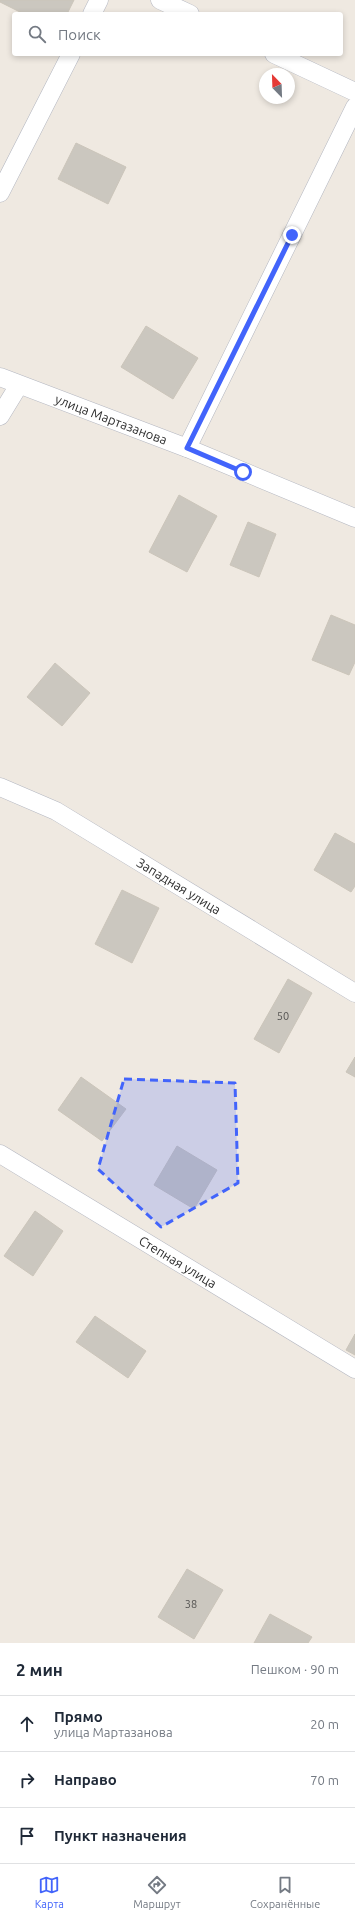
<!DOCTYPE html>
<html lang="ru">
<meta charset="utf-8">
<style>
:root{--surface:#fff;--page:#f6f6f7;--text:#1f2937;--muted:#747a83;--line:#e0e1e3;--accent:#4264fb}
body{margin:0;font-family:Ubuntu,sans-serif;background:var(--page);color:var(--text)}
.compass{position:absolute;left:259px;top:68px;width:36px;height:36px;border-radius:50%;background:var(--surface);box-shadow:0 2px 6px #0003;rotate:337deg}
.stop{position:absolute;width:12px;height:12px;margin:-9px;border:3px solid #4264fb;border-radius:50%;background:#fff}
.stop.end{background:#4264fb;border-color:#fff;box-shadow:0 1px 4px #0008}
.list{margin:0;padding:0;list-style:none}
h2{display:flex;justify-content:space-between;align-items:center;height:52px;margin:0;padding:0 16px;font-size:17px}
h2 small{font-size:13px;font-weight:400;color:var(--muted)}
.list li{display:grid;grid-template-columns:26px 1fr auto;gap:12px;align-items:center;box-sizing:border-box;height:56px;padding:0 16px;border-top:1px solid var(--line)}
.list b{display:block;font-size:15px;white-space:nowrap}
.list p{margin:0;font-size:13px;white-space:nowrap;color:var(--muted)}
.list em{font-size:13px;font-style:normal;color:var(--muted)}
.icon{flex:none;width:22px;height:22px;fill:none;stroke:currentColor;stroke-width:2;stroke-linecap:round;stroke-linejoin:round}
.map{position:relative;flex:none;width:355px;height:1643px;overflow:hidden}
.search{position:absolute;background:var(--surface);box-shadow:0 2px 6px #0003;left:12px;right:12px;top:12px;height:44px;display:flex;align-items:center;gap:10px;box-sizing:border-box;padding:0 14px;border-radius:4px;color:var(--muted);font-size:15px}
.sheet{height:220px;background:var(--surface)}
nav{display:flex;justify-content:space-around;align-items:center;box-sizing:border-box;height:56px;border-top:1px solid var(--line);background:var(--surface);font-size:11px;color:var(--muted)}
nav a{display:grid;justify-items:center;gap:2px}
nav .on{color:var(--accent)}
.map>svg:first-child{display:block}
.building{fill:#cbc7bf;stroke:#cbc5ba}
.lines{fill:none;stroke-linecap:round;stroke-linejoin:round}
.minor-casing{stroke:#b4b7c1;stroke-width:19}
.minor{stroke:#fff;stroke-width:18}
.route{stroke:#4264fb;stroke-width:5}
.marked{fill:#4264fb;fill-opacity:0.2;stroke:#4264fb;stroke-width:3;stroke-dasharray:8 5;stroke-linejoin:round}
.labels{text-anchor:middle;stroke-width:4;stroke-linejoin:round;paint-order:stroke}
.number-label{font-size:11px;fill:#555452}
.street-label{font-size:13px;fill:#2e2e2e;stroke:#fff}
</style>
<div class="map">
<svg width="355" height="1643" viewBox="0 0 355 1643">
<rect width="100%" height="100%" fill="#efe9e1"/>
<path class="building" d="M 0,0 L 74,0 L 67,14 L 24,14 L 0,2 Z
M 76,143 L 126,167 L 108,204 L 58,179 Z
M 146,326 L 198,358 L 173,399 L 121,367 Z
M 179,495 L 217,516 L 187,572 L 149,552 Z
M 248,522 L 276,534 L 259,577 L 230,565 Z
M 331,615 L 355,625 L 355,662 L 349,675 L 312,660 Z
M 55,663 L 90,693 L 62,726 L 27,697 Z
M 335,833 L 355,844 L 355,886 L 351,892 L 314,870 Z
M 122,890 L 159,908 L 132,963 L 95,944 Z
M 288,979 L 312,993 L 279,1053 L 254,1039 Z
M 355,1057 L 355,1077 L 346,1072 Z
M 81,1077 L 126,1109 L 102,1141 L 58,1110 Z
M 177,1146 L 217,1170 L 194,1209 L 154,1185 Z
M 35,1211 L 63,1231 L 33,1276 L 4,1256 Z
M 95,1316 L 146,1351 L 128,1378 L 76,1342 Z
M 355,1334 L 355,1355 L 346,1350 Z
M 187,1569 L 223,1590 L 194,1639 L 158,1617 Z
M 270,1614 L 312,1637 L 308,1643 L 254,1643 Z"/>
<g class="lines">
<defs>
<g id="minor">
<path d="M 160,0 L 190,14"/>
<path d="M 92,14 L 99,0"/>
<path d="M 274,54 L 355,92"/>
<path d="M 0,193 L 71,54"/>
<path id="s1" d="M 0,377 L 187,448 L 355,518"/>
<path d="M 0,416 L 19,385"/>
<path d="M 187,448 L 355,107"/>
<path id="s2" d="M 0,787 L 56,811 L 355,993"/>
<path id="s3" d="M 0,1154 L 355,1369"/>
</g>
</defs>
<use href="#minor" class="minor-casing"/>
<use href="#minor" class="minor"/>
</g>
<g class="lines">
<path class="route" d="M 243,472 L 187,448 L 292,235"/>
</g>
<path class="marked" d="M 124,1079 L 235,1083 L 238,1183 L 161,1227 L 98,1169 Z"/>
<g class="labels">
<g class="number-label">
<text x="283" y="1020">50</text>
<text x="191" y="1608">38</text>
</g>
<g class="street-label">
<text dy="5" stroke="none"><textPath href="#s1" startOffset="119">улица Мартазанова</textPath></text>
<text dy="5" stroke="none"><textPath href="#s2" startOffset="205">Западная улица</textPath></text>
<text dy="5" stroke="none"><textPath href="#s3" startOffset="208">Степная улица</textPath></text>
</g>
</g>
</svg>
<svg class="compass" viewBox="-18 -18 36 36"><path d="M0-13l5 13h-10z" fill="#e53935"/><path d="M0 13l5-13h-10z" fill="#747a83"/></svg>
<div class="stop" style="left:243px;top:472px"></div>
<div class="stop end" style="left:292px;top:235px"></div>
<div class="search"><svg class="icon" aria-label="search" viewBox="0 0 24 24"><circle cx="10" cy="10" r="6"/><path d="M15 15l6 6"/></svg>Поиск</div>
</div>
<section class="sheet">
<h2>2 мин<small>Пешком · 90 m</small></h2>
<ul class="list">
<li><svg class="icon" aria-label="ahead" viewBox="0 0 24 24"><path d="M12 20V5M6 11l6-6 6 6"/></svg><div><b>Прямо</b><p>улица Мартазанова</p></div><em>20 m</em></li>
<li><svg class="icon" aria-label="right" viewBox="0 0 24 24"><path d="M7 20v-9h11M14 6l5 5-5 5"/></svg><div><b>Направо</b></div><em>70 m</em></li>
<li><svg class="icon" aria-label="arrive" viewBox="0 0 24 24"><path d="M6 21V4h12l-3 4 3 4H6"/></svg><div><b>Пункт назначения</b></div></li>
</ul>
</section>
<nav>
<a class="on"><svg class="icon" aria-label="map" viewBox="0 0 24 24"><path d="M3 6l6-2 6 2 6-2v14l-6 2-6-2-6 2zM9 4v14M15 6v14"/></svg>Карта</a>
<a><svg class="icon" aria-label="directions" viewBox="0 0 24 24"><path d="M12 3l9 9-9 9-9-9zM9 14v-3h6M13 9l2 2-2 2"/></svg>Маршрут</a>
<a><svg class="icon" aria-label="saved" viewBox="0 0 24 24"><path d="M7 4h10v16l-5-4-5 4z"/></svg>Сохранённые</a>
</nav>
